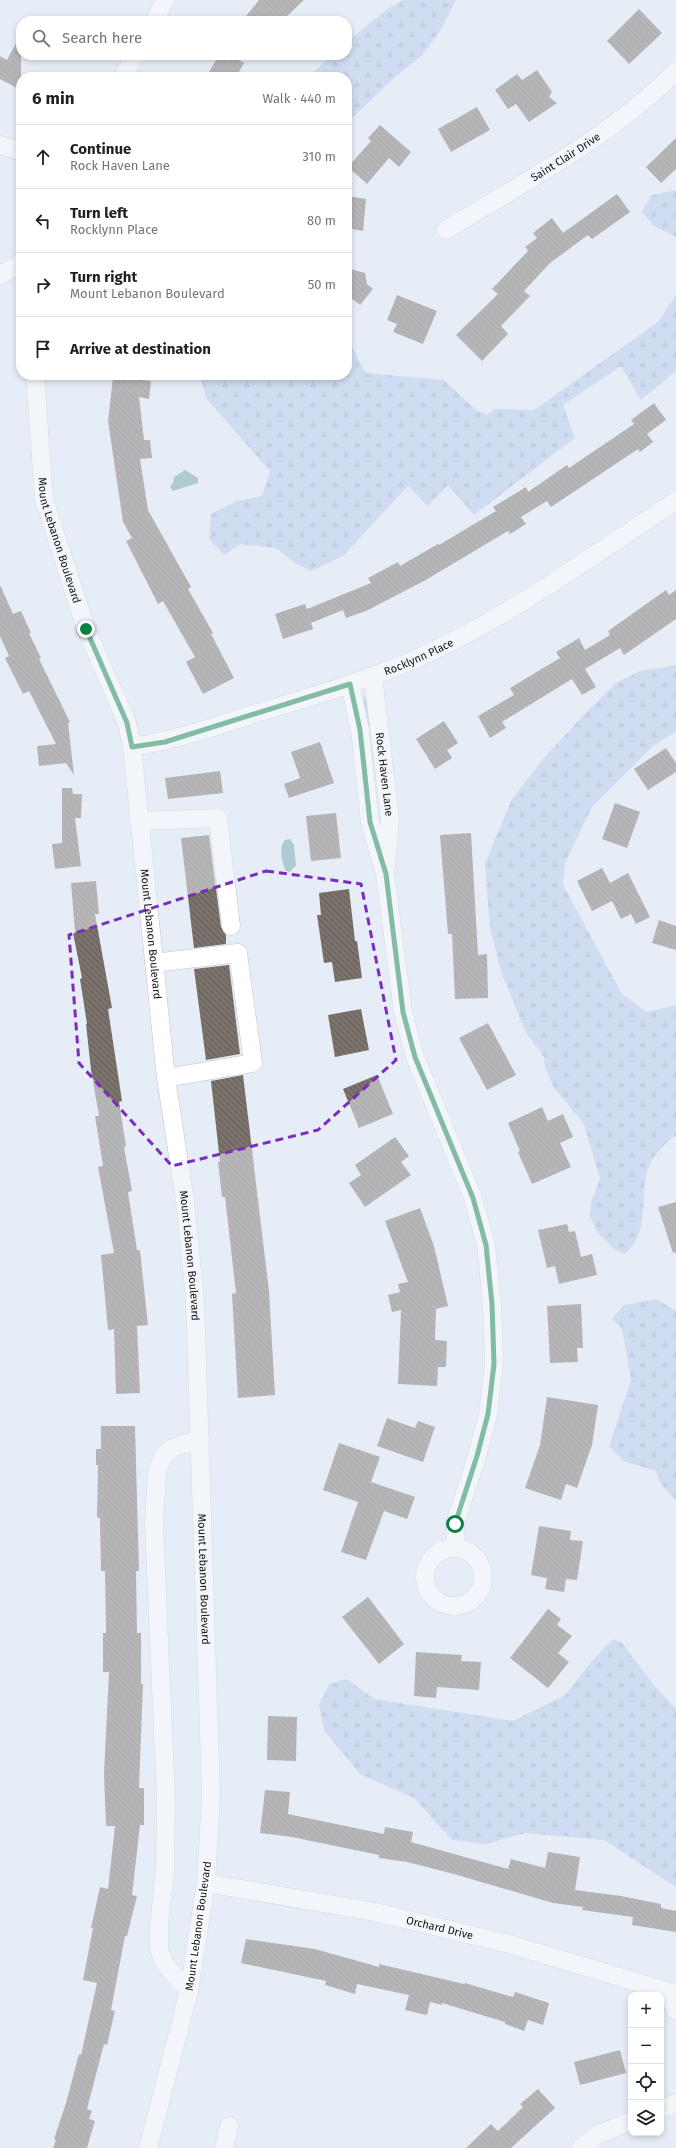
<!DOCTYPE html>
<meta charset="utf-8">
<style>
:root{--surface:#fff;--page:#f2f2f2;--text:#202124;--muted:#757577;--line:#e0e0e0}
body{margin:0;font-family:"Fira Sans",sans-serif;background:var(--page);color:var(--text)}
.controls{position:absolute;right:12px;bottom:12px;display:grid;overflow:hidden;border-radius:8px;box-shadow:0 2px 6px #0003}
.controls button{width:36px;height:36px;display:grid;place-items:center;padding:0;border:0;border-bottom:1px solid var(--line);background:var(--surface);color:var(--text);font:20px sans-serif}
.stop{position:absolute;width:12px;height:12px;margin:-9px;border:3px solid #0b8043;border-radius:50%;background:#fff}
.stop.end{background:#0b8043;border-color:#fff;box-shadow:0 1px 4px #0008}
.list{margin:0;padding:0;list-style:none}
h2{display:flex;justify-content:space-between;align-items:center;height:52px;margin:0;padding:0 16px;font-size:17px}
h2 small{font-size:13px;font-weight:400;color:var(--muted)}
.list li{display:grid;grid-template-columns:26px 1fr auto;gap:12px;align-items:center;box-sizing:border-box;height:64px;padding:0 16px;border-top:1px solid var(--line)}
.list b{display:block;font-size:15px;white-space:nowrap}
.list p{margin:0;font-size:13px;white-space:nowrap;color:var(--muted)}
.list em{font-size:13px;font-style:normal;color:var(--muted)}
.icon{flex:none;width:22px;height:22px;fill:none;stroke:currentColor;stroke-width:2;stroke-linecap:round;stroke-linejoin:round}
.map{position:relative;flex:none;width:676px;height:2148px;overflow:hidden}
.search{position:absolute;background:var(--surface);box-shadow:0 2px 6px #0003;left:16px;top:16px;width:336px;height:44px;display:flex;align-items:center;gap:10px;box-sizing:border-box;padding:0 14px;border-radius:16px;color:var(--muted);font-size:15px}
.panel{position:absolute;background:var(--surface);box-shadow:0 2px 6px #0003;left:16px;top:72px;width:336px;height:308px;border-radius:16px}
.map>svg:first-child{display:block}
.grass{fill:url(#grass-tufts)}
.forest{fill:url(#forest-firs)}
.water{fill:#6ea1a7}
.building{fill:url(#building-back-hatch)}
.lines{fill:none;stroke-linecap:round;stroke-linejoin:round}
.minor-casing{stroke:#bfc4cd;stroke-width:19}
.minor{stroke:#fff;stroke-width:18}
.route{stroke:#0b8043;stroke-width:5}
.marked{fill:none;stroke:#7b2cbf;stroke-width:3;stroke-dasharray:8 5;stroke-linejoin:round}
.labels{text-anchor:middle;stroke-width:3;stroke-linejoin:round;paint-order:stroke}
.street-label{font-size:11px;fill:#111316;stroke:#fff}
</style>
<div class="map">
<svg width="676" height="2148" viewBox="0 0 676 2148">
<defs>
<pattern id="grass-tufts" width="24" height="20" patternUnits="userSpaceOnUse"><rect width="24" height="20" fill="#b2c8eb"/><path d="M3 7l-1-3M5 7V3M7 7l1-3M15 17l-1-3M17 17v-4M19 17l1-3" fill="none" stroke="#98abc9"/></pattern>
<pattern id="forest-firs" width="22" height="20" patternUnits="userSpaceOnUse"><rect width="22" height="20" fill="#b2c8eb"/><path d="M5 1l3.5 6h-7zM16 11l3.5 6h-7z" fill="#98abc9"/></pattern>
<pattern id="building-back-hatch" width="6" height="6" patternUnits="userSpaceOnUse"><rect width="6" height="6" fill="#7b726c"/><path d="M-1 5l2 2M0 0l6 6M5-1l2 2" fill="none" stroke="#635c58"/></pattern>
</defs>
<rect width="100%" height="100%" fill="#e7edf6"/>
<path class="grass" d="M 368,695 L 376,762 L 372,763 L 362,699 Z"/>
<path class="forest" d="M 403,0 L 456,0 L 438,34 L 422,55 L 393,79 L 347,123 L 347,77 L 309,77 L 331,55 L 347,55 L 347,42 L 386,10 Z
M 676,190 L 676,237 L 654,226 L 642,212 L 652,195 Z
M 676,295 L 676,371 L 641,400 L 621,366 L 563,405 L 575,438 L 474,515 L 448,485 L 428,506 L 408,486 L 343,556 L 311,571 L 295,563 L 276,548 L 240,544 L 224,555 L 209,539 L 211,514 L 237,501 L 262,496 L 270,471 L 206,398 L 200,375 L 347,375 L 347,338 L 366,373 L 444,380 L 476,410 L 487,415 L 495,409 L 534,410 L 658,322 Z
M 676,665 L 676,731 L 652,747 L 592,807 L 565,863 L 563,885 L 622,994 L 647,1012 L 676,1005 L 676,1135 C 667,1142 656,1152 651,1162 C 636,1188 654,1228 625,1254 L 615,1250 L 597,1232 L 590,1216 L 591,1202 L 600,1179 L 584,1124 L 553,1086 L 545,1067 L 544,1057 L 525,1031 L 502,974 L 490,929 L 485,863 L 512,799 L 545,757 L 579,720 L 616,683 L 640,671 Z
M 656,1299 L 676,1311 L 676,1501 L 660,1483 L 656,1471 L 624,1461 L 609,1446 L 631,1380 L 622,1328 L 612,1319 L 624,1305 Z
M 613,1639 L 622,1643 L 653,1684 L 676,1709 L 676,1887 L 604,1840 L 525,1833 L 485,1844 L 452,1840 L 414,1798 L 360,1774 L 324,1730 L 319,1705 L 329,1684 L 347,1679 L 374,1699 L 513,1721 L 565,1695 L 592,1661 Z"/>
<path class="water" d="M 185,470 L 198,478 L 198,483 L 173,491 L 170,487 L 173,483 L 174,477 Z
M 290,839 L 294,845 L 296,865 L 290,872 L 286,871 C 282,862 278,847 285,840 Z"/>
<path class="building" d="M 259,0 L 304,0 L 282,21 L 242,21 Z
M 639,9 L 662,33 L 629,64 L 607,41 Z
M 21,34 L 21,90 L 0,79 L 0,56 L 7,60 Z
M 219,55 L 230,55 L 244,63 L 236,77 L 206,77 Z
M 537,70 L 552,92 L 549,97 L 557,103 L 529,122 L 516,104 L 508,109 L 495,90 L 517,74 L 522,80 Z
M 477,107 L 490,130 L 451,152 L 438,129 Z
M 380,125 L 411,152 L 399,167 L 389,158 L 367,184 L 348,167 L 371,141 L 368,138 Z
M 676,138 L 676,169 L 661,183 L 646,167 Z
M 617,194 L 630,212 L 592,239 L 588,235 L 550,263 L 524,291 L 530,296 L 501,326 L 508,334 L 482,361 L 456,335 L 498,294 L 492,289 L 528,251 L 525,247 L 537,238 L 533,233 L 552,218 L 563,233 Z
M 347,196 L 366,199 L 363,231 L 347,228 Z
M 347,268 L 365,273 L 367,284 L 373,289 L 360,305 L 347,295 Z
M 397,295 L 437,311 L 423,344 L 393,332 L 397,324 L 387,320 Z
M 113,377 L 151,381 L 149,399 L 139,397 L 144,440 L 150,440 L 152,458 L 140,459 L 148,510 L 191,587 L 188,589 L 213,633 L 211,634 L 234,678 L 203,694 L 186,662 L 195,657 L 163,601 L 158,604 L 126,541 L 132,538 L 123,522 L 108,421 Z
M 654,403 L 666,420 L 647,434 L 653,442 L 640,452 L 638,449 L 551,507 L 547,501 L 521,517 L 526,524 L 510,534 L 508,531 L 424,581 L 366,611 L 346,618 L 343,610 L 311,623 L 313,629 L 283,639 L 275,614 L 305,604 L 307,609 L 371,583 L 368,578 L 398,562 L 400,566 L 438,544 L 439,545 L 496,511 L 493,507 L 526,487 L 528,492 L 567,465 L 569,468 L 634,424 L 631,420 Z
M 0,585 L 13,614 L 21,611 L 31,633 L 29,633 L 41,658 L 39,659 L 70,722 L 68,723 L 74,775 L 66,763 L 39,766 L 37,746 L 56,744 L 29,691 L 23,694 L 5,658 L 9,656 L 0,636 Z
M 666,590 L 669,595 L 676,590 L 676,619 L 624,655 L 620,648 L 585,669 L 596,687 L 582,695 L 572,679 L 502,722 L 506,728 L 490,738 L 478,716 L 514,695 L 510,688 L 560,658 L 556,652 L 579,638 L 585,650 L 610,635 L 608,631 Z
M 444,721 L 458,743 L 447,750 L 452,758 L 435,769 L 416,739 Z
M 320,742 L 334,783 L 289,798 L 284,784 L 300,778 L 291,752 Z
M 666,748 L 676,763 L 676,772 L 648,790 L 634,769 Z
M 220,771 L 223,793 L 168,799 L 165,778 Z
M 62,788 L 72,788 L 73,794 L 82,794 L 81,818 L 75,818 L 81,866 L 55,869 L 52,844 L 62,843 Z
M 615,803 L 640,812 L 627,848 L 602,839 Z
M 336,813 L 341,858 L 311,861 L 306,816 Z
M 471,833 L 478,955 L 487,954 L 488,998 L 455,999 L 452,934 L 448,934 L 440,835 Z
M 209,835 L 221,927 L 226,935 L 226,944 L 194,948 L 181,838 Z
M 602,868 L 610,883 L 628,873 L 650,917 L 636,924 L 631,914 L 621,919 L 612,901 L 592,911 L 577,881 Z
M 96,881 L 99,914 L 95,914 L 112,1008 L 108,1009 L 122,1101 L 119,1102 L 126,1146 L 124,1147 L 132,1191 L 128,1192 L 137,1250 L 140,1250 L 148,1325 L 137,1326 L 140,1393 L 116,1394 L 114,1329 L 108,1330 L 101,1255 L 114,1253 L 98,1167 L 103,1166 L 95,1116 L 99,1116 L 91,1070 L 86,1024 L 87,1024 L 80,979 L 82,978 L 73,933 L 75,932 L 71,883 Z
M 349,889 L 355,941 L 357,941 L 362,978 L 335,982 L 332,962 L 324,963 L 317,915 L 321,915 L 319,893 Z
M 659,920 L 676,926 L 676,950 L 652,943 Z
M 229,965 L 240,1054 L 206,1060 L 194,969 Z
M 361,1009 L 369,1050 L 335,1057 L 328,1015 Z
M 488,1023 L 516,1075 L 487,1090 L 459,1038 Z
M 243,1075 L 269,1291 L 275,1395 L 238,1398 L 232,1294 L 236,1293 L 225,1197 L 222,1197 L 218,1162 L 220,1162 L 211,1081 Z
M 377,1075 L 393,1114 L 359,1128 L 343,1089 Z
M 542,1107 L 548,1121 L 563,1114 L 573,1137 L 560,1143 L 571,1167 L 532,1184 L 518,1152 L 520,1151 L 508,1123 Z
M 395,1137 L 409,1156 L 401,1162 L 411,1175 L 365,1207 L 349,1183 L 361,1175 L 355,1165 Z
M 676,1202 L 676,1252 L 673,1253 L 658,1207 Z
M 420,1208 L 434,1246 L 448,1306 L 436,1309 L 435,1340 L 447,1341 L 446,1367 L 438,1367 L 437,1386 L 398,1384 L 401,1310 L 392,1312 L 388,1295 L 400,1292 L 398,1284 L 408,1282 L 385,1221 Z
M 567,1224 L 569,1232 L 575,1231 L 581,1257 L 592,1254 L 597,1275 L 559,1284 L 555,1266 L 547,1268 L 538,1230 Z
M 581,1304 L 583,1348 L 577,1348 L 578,1362 L 550,1363 L 547,1306 Z
M 547,1397 L 598,1405 L 592,1445 L 577,1488 L 566,1484 L 561,1500 L 525,1488 L 540,1445 Z
M 387,1418 L 415,1428 L 418,1421 L 435,1427 L 423,1462 L 377,1446 Z
M 101,1426 L 135,1426 L 139,1571 L 136,1571 L 137,1633 L 141,1633 L 141,1684 L 143,1684 L 139,1788 L 144,1788 L 144,1825 L 140,1825 L 132,1895 L 137,1896 L 127,1936 L 125,1936 L 111,2010 L 115,2011 L 107,2045 L 104,2044 L 87,2109 L 92,2111 L 89,2119 L 95,2121 L 87,2148 L 53,2148 L 56,2140 L 54,2139 L 66,2103 L 79,2054 L 81,2055 L 97,1983 L 83,1980 L 93,1928 L 91,1928 L 100,1887 L 108,1889 L 115,1826 L 106,1826 L 104,1773 L 109,1672 L 103,1672 L 103,1633 L 106,1633 L 105,1571 L 101,1571 L 100,1518 L 97,1518 L 98,1465 L 96,1465 L 96,1449 L 101,1449 Z
M 339,1443 L 380,1457 L 371,1482 L 415,1497 L 407,1519 L 384,1511 L 366,1560 L 341,1552 L 358,1502 L 323,1490 Z
M 539,1526 L 571,1531 L 570,1540 L 583,1541 L 577,1580 L 566,1579 L 564,1592 L 545,1589 L 547,1578 L 531,1575 Z
M 368,1597 L 404,1644 L 379,1664 L 342,1617 Z
M 548,1609 L 561,1619 L 557,1625 L 572,1636 L 558,1653 L 569,1662 L 548,1688 L 510,1658 Z
M 416,1652 L 462,1655 L 461,1661 L 481,1662 L 479,1690 L 437,1687 L 436,1698 L 414,1696 Z
M 268,1716 L 297,1717 L 296,1761 L 267,1760 Z
M 265,1790 L 290,1792 L 288,1814 L 384,1834 L 385,1827 L 413,1832 L 411,1842 L 508,1869 L 511,1859 L 545,1868 L 548,1852 L 580,1857 L 575,1890 L 621,1896 L 661,1904 L 661,1908 L 676,1911 L 676,1932 L 632,1925 L 633,1917 L 582,1910 L 583,1907 L 553,1903 L 454,1874 L 407,1862 L 379,1858 L 379,1855 L 292,1837 L 260,1833 Z
M 246,1939 L 315,1949 L 379,1967 L 379,1964 L 464,1984 L 465,1983 L 513,1997 L 515,1992 L 549,2003 L 543,2025 L 528,2020 L 524,2031 L 505,2024 L 505,2022 L 442,2003 L 442,2005 L 430,2002 L 427,2015 L 405,2010 L 409,1995 L 357,1984 L 355,1994 L 325,1985 L 326,1981 L 241,1963 Z
M 620,2050 L 626,2073 L 580,2085 L 574,2062 Z
M 538,2089 L 555,2108 L 511,2148 L 466,2148 L 491,2124 L 498,2131 L 523,2107 L 520,2104 Z"/>
<g class="lines">
<defs>
<g id="minor">
<path d="M 154,21 L 165,0"/>
<path d="M 123,77 L 135,55"/>
<path d="M 0,145 L 21,151"/>
<path id="s1" d="M 446,230 C 525,181 611,137 676,71"/>
<path d="M 0,275 L 21,263"/>
<path id="s2" d="M 35,375 L 44,499 L 86,629 L 127,723 L 132,747 L 166,1078 L 185,1201 L 195,1300 L 211,1795 L 206,1883 L 189,1991 L 148,2148"/>
<path id="s3" d="M 373,676 L 390,819 L 386,865"/>
<path d="M 350,684 L 360,730 L 370,823 L 385,874 L 403,1012 L 415,1057 L 473,1198 L 486,1245 L 492,1304 L 494,1364 L 488,1414 L 477,1456 L 455,1524 L 456,1548"/>
<path id="s4" d="M 132,747 C 176,740 218,726 260,712 C 310,697 361,682 409,662 C 504,621 590,557 676,501"/>
<path d="M 139,821 L 218,818 L 231,926"/>
<path d="M 154,963 L 238,953 L 253,1063 L 166,1078"/>
<circle cx="454" cy="1577" r="29"/>
<path id="s5" d="M 206,1883 L 375,1912 L 509,1944 L 676,1994"/>
<path d="M 189,1991 L 172,1973 L 164,1962 L 159,1949 L 159,1924 L 165,1870 L 166,1801 L 154,1523 L 157,1472 L 163,1456 L 174,1447 L 200,1439"/>
<path d="M 668,1992 L 676,2011"/>
<path d="M 661,2109 L 676,2103"/>
<path d="M 224,2148 L 229,2126"/>
<path d="M 581,2148 L 597,2135 L 631,2121"/>
</g>
</defs>
<use href="#minor" class="minor-casing"/>
<use href="#minor" class="minor"/>
</g>
<g class="lines">
<path class="route" d="M 86,629 L 127,723 L 132,747 L 165,742 L 350,684 L 360,730 L 370,822 L 386,874 L 403,1012 L 415,1057 L 473,1198 L 486,1245 L 492,1304 L 494,1364 L 488,1414 L 477,1456 L 455,1524"/>
</g>
<path d="M0 0H676V2148H0ZM 266,871 L 361,884 L 396,1060 L 318,1130 L 172,1166 L 79,1063 L 69,935 Z" fill="#e7edf6" fill-opacity=".55" fill-rule="evenodd"/>
<path class="marked" d="M 266,871 L 361,884 L 396,1060 L 318,1130 L 172,1166 L 79,1063 L 69,935 Z"/>
<g class="labels">
<g class="street-label">
<text dy="4" stroke="none"><textPath href="#s1" startOffset="140">Saint Clair Drive</textPath></text>
<text dy="4" stroke="none"><textPath href="#s2" startOffset="168">Mount Lebanon Boulevard</textPath></text>
<text dy="4" stroke="none"><textPath href="#s4" startOffset="301">Rocklynn Place</textPath></text>
<text dy="4" stroke="none"><textPath href="#s3" startOffset="99">Rock Haven Lane</textPath></text>
<text dy="4" stroke="none"><textPath href="#s2" startOffset="576">Mount Lebanon Boulevard</textPath></text>
<text dy="4" stroke="none"><textPath href="#s2" startOffset="900">Mount Lebanon Boulevard</textPath></text>
<text dy="4" stroke="none"><textPath href="#s2" startOffset="1224">Mount Lebanon Boulevard</textPath></text>
<text transform="translate(198 1926) rotate(-82)" y="4">Mount Lebanon Boulevard</text>
<text dy="4" stroke="none"><textPath href="#s5" startOffset="238">Orchard Drive</textPath></text>
</g>
</g>
</svg>
<div class="controls">
<button>+</button>
<button>−</button>
<button><svg class="icon" aria-label="locate" viewBox="0 0 24 24"><circle cx="12" cy="12" r="6"/><path d="M12 2v4M12 18v4M2 12h4M18 12h4"/></svg></button>
<button><svg class="icon" aria-label="layers" viewBox="0 0 24 24"><path d="M12 4l9 5-9 5-9-5zM3 14l9 5 9-5"/></svg></button>
</div>
<div class="stop" style="left:455px;top:1524px"></div>
<div class="stop end" style="left:86px;top:629px"></div>
<div class="search"><svg class="icon" aria-label="search" viewBox="0 0 24 24"><circle cx="10" cy="10" r="6"/><path d="M15 15l6 6"/></svg>Search here</div>
<section class="panel">
<h2>6 min<small>Walk · 440 m</small></h2>
<ul class="list">
<li><svg class="icon" aria-label="ahead" viewBox="0 0 24 24"><path d="M12 20V5M6 11l6-6 6 6"/></svg><div><b>Continue</b><p>Rock Haven Lane</p></div><em>310 m</em></li>
<li><svg class="icon" aria-label="left" viewBox="0 0 24 24"><path d="M17 20v-9H6M10 6l-5 5 5 5"/></svg><div><b>Turn left</b><p>Rocklynn Place</p></div><em>80 m</em></li>
<li><svg class="icon" aria-label="right" viewBox="0 0 24 24"><path d="M7 20v-9h11M14 6l5 5-5 5"/></svg><div><b>Turn right</b><p>Mount Lebanon Boulevard</p></div><em>50 m</em></li>
<li><svg class="icon" aria-label="arrive" viewBox="0 0 24 24"><path d="M6 21V4h12l-3 4 3 4H6"/></svg><div><b>Arrive at destination</b></div></li>
</ul>
</section>
</div>
